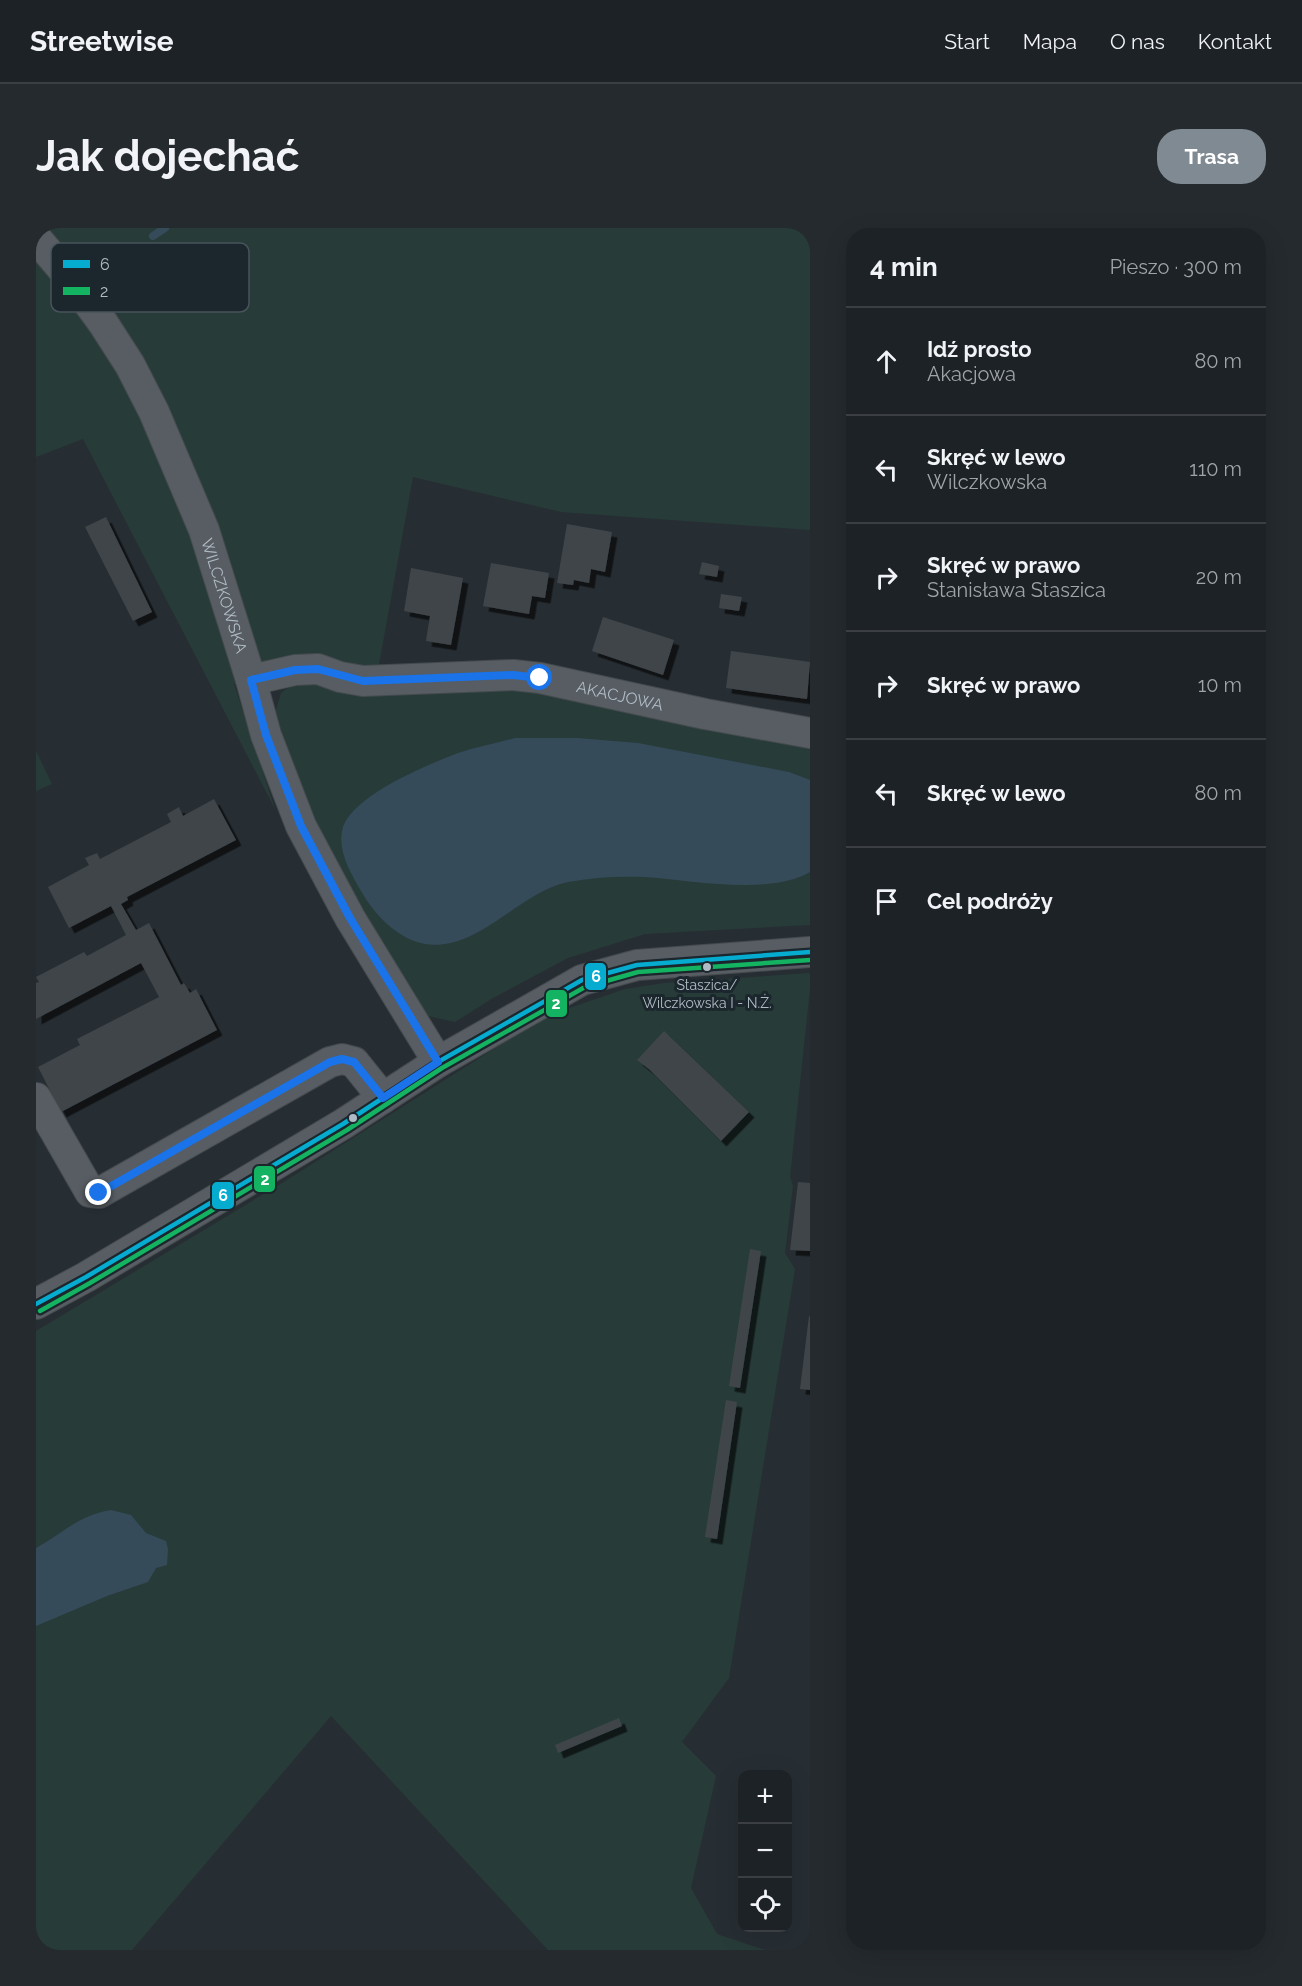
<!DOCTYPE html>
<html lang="pl">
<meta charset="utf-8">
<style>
:root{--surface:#1d2226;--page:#252a2e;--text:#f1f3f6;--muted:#a0a4a7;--line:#3b3f43;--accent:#808a92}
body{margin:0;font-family:Raleway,sans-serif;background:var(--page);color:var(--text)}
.controls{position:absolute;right:18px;bottom:18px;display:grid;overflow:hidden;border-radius:12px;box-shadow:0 6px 24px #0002}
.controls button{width:54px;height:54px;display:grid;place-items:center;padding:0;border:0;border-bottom:2px solid var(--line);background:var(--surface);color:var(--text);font:30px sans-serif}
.stop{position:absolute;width:18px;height:18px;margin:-14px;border:4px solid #1a73e8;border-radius:50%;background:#fff}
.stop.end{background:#1a73e8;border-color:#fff;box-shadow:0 2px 6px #0008}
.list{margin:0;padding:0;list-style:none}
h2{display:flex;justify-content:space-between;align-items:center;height:78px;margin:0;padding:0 24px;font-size:26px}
h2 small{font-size:20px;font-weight:400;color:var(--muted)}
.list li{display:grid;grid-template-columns:39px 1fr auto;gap:18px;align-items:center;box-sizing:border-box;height:108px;padding:0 24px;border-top:2px solid var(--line)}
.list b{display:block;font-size:22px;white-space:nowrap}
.list p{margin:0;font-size:20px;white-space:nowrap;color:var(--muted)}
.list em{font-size:20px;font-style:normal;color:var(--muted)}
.icon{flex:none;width:33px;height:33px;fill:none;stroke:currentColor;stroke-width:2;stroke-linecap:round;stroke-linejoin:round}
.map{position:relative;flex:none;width:774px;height:1722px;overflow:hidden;border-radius:24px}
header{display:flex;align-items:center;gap:36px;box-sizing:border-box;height:84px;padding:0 30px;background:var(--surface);border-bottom:2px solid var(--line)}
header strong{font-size:28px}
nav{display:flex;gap:33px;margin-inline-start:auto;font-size:21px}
.intro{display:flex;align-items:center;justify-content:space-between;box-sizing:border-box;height:144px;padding:0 36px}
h1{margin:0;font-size:42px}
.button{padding:15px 27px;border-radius:24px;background:var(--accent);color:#fff;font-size:21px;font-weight:700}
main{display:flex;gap:36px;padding:0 36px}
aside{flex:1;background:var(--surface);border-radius:24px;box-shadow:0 6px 24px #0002}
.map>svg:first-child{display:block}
.green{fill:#273b39}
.water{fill:#354b5a}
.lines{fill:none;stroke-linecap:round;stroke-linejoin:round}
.stream{stroke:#354b5a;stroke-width:8}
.building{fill:#3f454a;filter:url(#shadow)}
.minor-casing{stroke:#444a4e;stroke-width:32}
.minor{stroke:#575d62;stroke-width:30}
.bus-1-casing{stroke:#1b262d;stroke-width:9}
.bus-2-casing{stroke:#1b262d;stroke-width:9}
.bus-1{stroke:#06acd0;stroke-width:4.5}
.bus-2{stroke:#13b361;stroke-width:4.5}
.route{stroke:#1a73e8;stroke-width:8}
.bus-dot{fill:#b0bcc5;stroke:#1b262d;stroke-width:2}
.labels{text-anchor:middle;stroke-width:6;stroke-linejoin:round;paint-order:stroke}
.bus-label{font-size:14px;fill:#b0bcc5;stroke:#1b262d}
.street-label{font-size:16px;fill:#b0bcc5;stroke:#1b262d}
.key{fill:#1b262d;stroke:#48535b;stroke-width:1.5}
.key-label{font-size:16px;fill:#b0bcc5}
.line-badge{stroke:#1b262d;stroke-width:2}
.badge-label{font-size:16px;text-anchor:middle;font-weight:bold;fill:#fff}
</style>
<header>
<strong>Streetwise</strong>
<nav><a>Start</a><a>Mapa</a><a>O nas</a><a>Kontakt</a></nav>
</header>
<div class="intro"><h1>Jak dojechać</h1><a class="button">Trasa</a></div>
<main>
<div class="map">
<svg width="774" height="1722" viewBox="0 0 774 1722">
<defs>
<filter id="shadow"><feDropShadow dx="5.5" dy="5.5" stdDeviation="0" flood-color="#0009"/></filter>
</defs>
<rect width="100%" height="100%" fill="#272e33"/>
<path class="green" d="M 0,0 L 774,0 L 774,302 L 525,284 L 377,249 L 342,442 L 227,435 L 198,456 L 239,581 L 47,211 L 0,229 Z
M 261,453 L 476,459 L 774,517 L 774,697 L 609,706 L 532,730 L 457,770 L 419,794 L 392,788 L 324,683 L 277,592 L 239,485 L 245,465 Z
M 0,523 L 16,556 L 0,563 Z
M 774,745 L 774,761 L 754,949 L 757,958 L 749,1025 L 759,1041 L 693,1450 L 646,1514 L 680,1548 L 655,1660 L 681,1706 L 729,1722 L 512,1722 L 295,1488 L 96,1722 L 0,1722 L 0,1103 L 246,955 L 510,788 L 589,761 L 628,755 Z"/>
<path class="water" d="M 479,510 L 541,510 L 602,515 L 753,544 L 774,552 L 774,644 C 733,668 655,652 608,649 C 582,648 558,649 532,654 C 483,664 442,724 389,716 C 361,711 338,686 325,663 C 315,646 302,624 306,603 C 312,569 391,537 422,525 C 441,519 461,515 479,510 Z
M 75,1282 L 95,1287 L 110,1305 L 130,1313 L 132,1321 L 131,1337 L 120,1340 L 112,1354 L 71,1368 L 0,1398 L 0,1320 C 29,1304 41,1288 75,1282 Z"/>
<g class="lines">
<path class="stream" d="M 117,8 L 129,0"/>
</g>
<path class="building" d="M 70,289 L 116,384 L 97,393 L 49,299 Z
M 531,296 L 576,304 L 569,344 L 555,341 L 553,355 L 538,352 L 537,357 L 521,355 Z
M 666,334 L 683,338 L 681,349 L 663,346 Z
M 455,335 L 513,345 L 509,370 L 496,368 L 493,386 L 447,378 Z
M 375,340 L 427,350 L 415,417 L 390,413 L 394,388 L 368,383 Z
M 685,366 L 706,369 L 703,383 L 683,380 Z
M 567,389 L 638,412 L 627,447 L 556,423 Z
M 695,423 L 774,434 L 771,471 L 690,460 Z
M 178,571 L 200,612 L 91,669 L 92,672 L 85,676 L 100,702 L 113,695 L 145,757 L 148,755 L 154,765 L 160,761 L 181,802 L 25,884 L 2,839 L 44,817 L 41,811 L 123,769 L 105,735 L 0,791 L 0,755 L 3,754 L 0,749 L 48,724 L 51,728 L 90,707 L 75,678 L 33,700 L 12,659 L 53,637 L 49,630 L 61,625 L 64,631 L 135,594 L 131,586 L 143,579 L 147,588 Z
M 628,803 L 713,884 L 685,913 L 614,842 L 601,832 Z
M 762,954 L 774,955 L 774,1023 L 754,1022 Z
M 714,1021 L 725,1023 L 704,1160 L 693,1158 Z
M 773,1088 L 774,1088 L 774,1162 L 764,1161 Z
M 690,1172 L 701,1174 L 681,1311 L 669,1309 Z
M 583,1490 L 586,1498 L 522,1525 L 519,1517 Z"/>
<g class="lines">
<defs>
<g id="minor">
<path id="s1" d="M 0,10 L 35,51 L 67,95 L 94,137 L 118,184 L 168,302 L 215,452 L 230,507 L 265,598 L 314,690 L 402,834"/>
<path id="s2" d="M 215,452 L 259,442 L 282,441 L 304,449 L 327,453 L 477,447 L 504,450 L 669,486 L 774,505"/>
<path d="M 0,870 L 54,964 L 63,965 L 294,834 L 306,831 L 318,834 L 347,870"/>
<path d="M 0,1076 L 50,1049 L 307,896 L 402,834 L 546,752 L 601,737 L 774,724"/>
</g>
</defs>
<use href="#minor" class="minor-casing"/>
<use href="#minor" class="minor"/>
<defs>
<path id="bus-1" d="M 0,1076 L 50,1049 L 307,896 L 402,834 L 546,752 L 601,737 L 774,724"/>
<path id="bus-2" d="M 4,1083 L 54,1055 L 311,902 L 406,840 L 549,759 L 602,744 L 774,732"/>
</defs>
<use href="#bus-1" class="bus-1-casing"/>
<use href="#bus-2" class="bus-2-casing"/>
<use href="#bus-1" class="bus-1"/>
<use href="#bus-2" class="bus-2"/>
</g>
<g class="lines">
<path class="route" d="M 63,965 L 294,834 L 306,831 L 318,834 L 347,870 L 402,834 L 314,690 L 265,598 L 230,507 L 215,452 L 259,442 L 282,441 L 327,453 L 477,447 L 504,450"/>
</g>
<g class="bus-dot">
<circle cx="671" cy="739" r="5"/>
<circle cx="317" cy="890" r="5"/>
</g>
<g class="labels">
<g class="bus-label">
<text x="671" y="762">Staszica/<tspan x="671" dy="18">Wilczkowska I - N.Ż.</tspan></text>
</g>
<g class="street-label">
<text dy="6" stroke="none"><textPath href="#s1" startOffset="408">WILCZKOWSKA</textPath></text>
<text dy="6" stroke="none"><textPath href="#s2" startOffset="374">AKACJOWA</textPath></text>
</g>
</g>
<rect x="15" y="15" width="198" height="69" rx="9" class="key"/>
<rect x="27" y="32" width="27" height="8" fill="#06acd0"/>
<rect x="27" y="59" width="27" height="8" fill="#13b361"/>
<g class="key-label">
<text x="64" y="42">6</text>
<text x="64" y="69">2</text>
</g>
<g class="line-badge">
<rect x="548" y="734" width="23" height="29" rx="6" fill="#06acd0"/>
<rect x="509" y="761" width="23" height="29" rx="6" fill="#13b361"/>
<rect x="217" y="937" width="23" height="28" rx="6" fill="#13b361"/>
<rect x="175" y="953" width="24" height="29" rx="6" fill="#06acd0"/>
</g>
<g class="badge-label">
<text x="560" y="754">6</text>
<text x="520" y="781">2</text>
<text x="229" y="957">2</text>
<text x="187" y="973">6</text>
</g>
</svg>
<div class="controls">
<button>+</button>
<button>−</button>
<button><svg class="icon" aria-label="locate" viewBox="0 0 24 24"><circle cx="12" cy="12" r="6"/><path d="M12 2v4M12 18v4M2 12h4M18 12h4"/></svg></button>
</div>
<div class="stop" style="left:504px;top:450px"></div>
<div class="stop end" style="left:63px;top:965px"></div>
</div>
<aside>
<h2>4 min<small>Pieszo · 300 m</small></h2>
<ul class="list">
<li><svg class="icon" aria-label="ahead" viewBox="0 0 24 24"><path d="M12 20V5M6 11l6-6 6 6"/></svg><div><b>Idź prosto</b><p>Akacjowa</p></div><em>80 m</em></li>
<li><svg class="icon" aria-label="left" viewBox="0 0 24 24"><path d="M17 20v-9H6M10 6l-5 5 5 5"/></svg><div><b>Skręć w lewo</b><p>Wilczkowska</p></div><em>110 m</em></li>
<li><svg class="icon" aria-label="right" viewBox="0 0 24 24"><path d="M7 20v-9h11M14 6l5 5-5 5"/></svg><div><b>Skręć w prawo</b><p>Stanisława Staszica</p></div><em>20 m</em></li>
<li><svg class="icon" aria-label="right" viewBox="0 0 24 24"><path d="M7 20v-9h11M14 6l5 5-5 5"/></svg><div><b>Skręć w prawo</b></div><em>10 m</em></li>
<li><svg class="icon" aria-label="left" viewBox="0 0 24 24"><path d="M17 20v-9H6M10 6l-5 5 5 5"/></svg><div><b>Skręć w lewo</b></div><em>80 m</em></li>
<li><svg class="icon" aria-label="arrive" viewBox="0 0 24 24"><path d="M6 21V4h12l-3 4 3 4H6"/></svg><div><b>Cel podróży</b></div></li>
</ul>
</aside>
</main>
